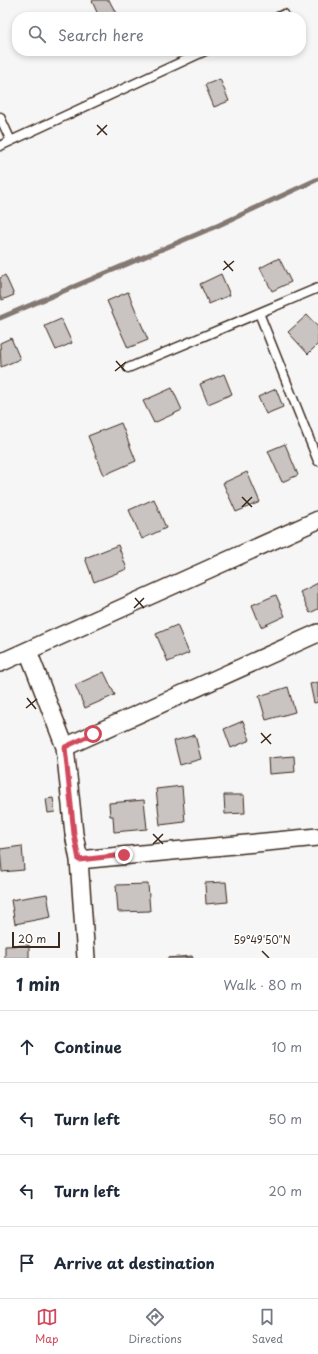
<!DOCTYPE html>
<meta charset="utf-8">
<style>
:root{--surface:#fff;--page:#f6f6f7;--text:#1f2937;--muted:#747a83;--line:#e0e1e3;--accent:#d1495b}
body{margin:0;font-family:"Playpen Sans",sans-serif;background:var(--page);color:var(--text)}
.scale{position:absolute;left:12px;bottom:10px;width:48px;box-sizing:border-box;padding-left:4px;border:2px solid #3b2a1e;border-top:0;font-size:11px;line-height:14px;white-space:nowrap;color:#3b2a1e;-webkit-text-stroke:3px #fff;paint-order:stroke}
.stop{position:absolute;width:12px;height:12px;margin:-9px;border:3px solid #d1495b;border-radius:50%;background:#fff}
.stop.end{background:#d1495b;border-color:#fff;box-shadow:0 1px 4px #0008}
.list{margin:0;padding:0;list-style:none}
h2{display:flex;justify-content:space-between;align-items:center;height:52px;margin:0;padding:0 16px;font-size:17px}
h2 small{font-size:13px;font-weight:400;color:var(--muted)}
.list li{display:grid;grid-template-columns:26px 1fr auto;gap:12px;align-items:center;box-sizing:border-box;height:72px;padding:0 16px;border-top:1px solid var(--line)}
.list b{display:block;font-size:15px;white-space:nowrap}
.list em{font-size:13px;font-style:normal;color:var(--muted)}
.icon{flex:none;width:22px;height:22px;fill:none;stroke:currentColor;stroke-width:2;stroke-linecap:round;stroke-linejoin:round}
.map{position:relative;flex:none;width:318px;height:958px;overflow:hidden}
.search{position:absolute;background:var(--surface);box-shadow:0 2px 6px #0003;left:12px;right:12px;top:12px;height:44px;display:flex;align-items:center;gap:10px;box-sizing:border-box;padding:0 14px;border-radius:16px;color:var(--muted);font-size:15px}
.sheet{height:340px;background:var(--surface)}
nav{display:flex;justify-content:space-around;align-items:center;box-sizing:border-box;height:56px;border-top:1px solid var(--line);background:var(--surface);font-size:11px;color:var(--muted)}
nav a{display:grid;justify-items:center;gap:2px}
nav .on{color:var(--accent)}
.map>svg:first-child{display:block}
.lines{fill:none;stroke-linecap:round;stroke-linejoin:round}
.stream{stroke:#847972;stroke-width:5}
.building{fill:#c9c3c1;stroke:#3b2a1e}
.lane-casing{stroke:#3b2a1e;stroke-width:11}
.street-casing{stroke:#3b2a1e;stroke-width:20}
.lane{stroke:#fff;stroke-width:8}
.street{stroke:#fff;stroke-width:17}
.route{stroke:#d1495b;stroke-width:5}
.ticks{fill:none;stroke:#3b2a1e;stroke-width:1.5}
.ticks-label{font-size:10px;text-anchor:middle;fill:#3b2a1e;stroke:#fff;stroke-width:3.5;stroke-linejoin:round;paint-order:stroke}
</style>
<div class="map">
<svg width="318" height="958" viewBox="0 0 318 958">
<rect width="100%" height="100%" fill="#f7f6f6"/>
<filter id="ink" filterUnits="userSpaceOnUse"><feTurbulence type="fractalNoise" baseFrequency=".025" numOctaves="2"/><feDisplacementMap in="SourceGraphic" scale="8" xChannelSelector="R" yChannelSelector="G"/><feConvolveMatrix kernelMatrix="1 2 1 2 8 2 1 2 1" color-interpolation-filters="sRGB"/></filter>
<g filter="url(#ink)">
<g class="lines">
<path class="stream" d="M 0,318 L 219,225 L 318,179"/>
</g>
<path class="building" d="M 94,0 L 109,0 L 118,17 L 99,17 L 92,1 Z
M 220,79 L 229,101 L 214,107 L 205,85 Z
M 279,258 L 291,282 L 272,291 L 260,268 Z
M 221,274 L 230,295 L 209,304 L 200,284 Z
M 5,275 L 14,295 L 2,300 L 0,296 L 0,278 Z
M 128,292 L 148,340 L 128,348 L 107,301 Z
M 307,315 L 318,327 L 318,344 L 308,354 L 288,332 Z
M 61,319 L 72,343 L 56,350 L 45,326 Z
M 11,338 L 20,359 L 1,367 L 0,343 Z
M 224,374 L 232,394 L 208,404 L 200,384 Z
M 172,388 L 182,410 L 154,423 L 143,401 Z
M 276,389 L 283,407 L 266,414 L 258,397 Z
M 121,423 L 136,461 L 104,475 L 88,436 Z
M 285,444 L 298,475 L 282,482 L 268,451 Z
M 247,472 L 260,502 L 236,512 L 223,483 Z
M 154,499 L 166,528 L 142,539 L 129,510 Z
M 118,545 L 127,569 L 94,582 L 85,558 Z
M 318,583 L 318,609 L 310,613 L 300,592 Z
M 276,595 L 285,616 L 261,627 L 252,605 Z
M 177,625 L 189,653 L 168,662 L 156,634 Z
M 104,672 L 115,695 L 85,708 L 75,685 Z
M 318,682 L 318,702 L 314,703 L 310,684 Z
M 288,687 L 295,712 L 266,720 L 259,696 Z
M 243,721 L 250,740 L 231,748 L 224,729 Z
M 195,735 L 201,759 L 180,765 L 174,741 Z
M 294,756 L 295,772 L 269,774 L 268,758 Z
M 182,786 L 185,822 L 160,825 L 156,789 Z
M 224,795 L 244,795 L 245,813 L 225,814 Z
M 53,798 L 55,812 L 48,813 L 46,799 Z
M 144,800 L 147,829 L 114,832 L 113,816 L 110,816 L 109,803 Z
M 22,846 L 24,870 L 2,872 L 0,849 Z
M 226,882 L 228,902 L 206,904 L 205,883 Z
M 148,884 L 150,911 L 118,912 L 116,885 Z
M 47,894 L 51,917 L 15,924 L 11,900 Z
M 29,945 L 29,958 L 5,958 L 5,946 Z
M 192,956 L 193,958 L 167,958 Z"/>
<g class="lines">
<defs>
<path id="lane" d="M 278,17 L 284,14
M 0,117 L 11,141
M 0,146 L 205,51
M 259,313 L 318,461
M 128,368 L 318,288"/>
<path id="street" d="M 28,651 L 65,747 L 74,834 L 79,860 L 86,958
M 0,663 L 318,520
M 65,747 L 318,633
M 79,860 L 318,837"/>
</defs>
<use href="#lane" class="lane-casing"/>
<use href="#street" class="street-casing"/>
<use href="#lane" class="lane"/>
<use href="#street" class="street"/>
</g>
</g>
<g class="lines" filter="url(#ink)">
<path class="route" d="M 93,734 L 65,747 L 74,834 L 79,860 L 124,855"/>
</g>
<path class="ticks" d="M 97,125 L 107,135M 97,135 L 107,125M 224,261 L 233,271M 223,270 L 234,261M 116,361 L 125,371M 115,371 L 126,362M 242,497 L 252,507M 242,507 L 252,497M 135,598 L 144,608M 134,608 L 144,598M 27,698 L 36,709M 26,708 L 37,699M 261,733 L 271,744M 261,743 L 271,734M 153,834 L 163,844M 153,844 L 163,834M 262,951 L 269,958"/>
<g class="ticks-label">
<text x="262" y="944">59°49'50"N</text>
</g>
</svg>
<div class="scale">20 m</div>
<div class="stop" style="left:93px;top:734px"></div>
<div class="stop end" style="left:124px;top:855px"></div>
<div class="search"><svg class="icon" aria-label="search" viewBox="0 0 24 24"><circle cx="10" cy="10" r="6"/><path d="M15 15l6 6"/></svg>Search here</div>
</div>
<section class="sheet">
<h2>1 min<small>Walk · 80 m</small></h2>
<ul class="list">
<li><svg class="icon" aria-label="ahead" viewBox="0 0 24 24"><path d="M12 20V5M6 11l6-6 6 6"/></svg><div><b>Continue</b></div><em>10 m</em></li>
<li><svg class="icon" aria-label="left" viewBox="0 0 24 24"><path d="M17 20v-9H6M10 6l-5 5 5 5"/></svg><div><b>Turn left</b></div><em>50 m</em></li>
<li><svg class="icon" aria-label="left" viewBox="0 0 24 24"><path d="M17 20v-9H6M10 6l-5 5 5 5"/></svg><div><b>Turn left</b></div><em>20 m</em></li>
<li><svg class="icon" aria-label="arrive" viewBox="0 0 24 24"><path d="M6 21V4h12l-3 4 3 4H6"/></svg><div><b>Arrive at destination</b></div></li>
</ul>
</section>
<nav>
<a class="on"><svg class="icon" aria-label="map" viewBox="0 0 24 24"><path d="M3 6l6-2 6 2 6-2v14l-6 2-6-2-6 2zM9 4v14M15 6v14"/></svg>Map</a>
<a><svg class="icon" aria-label="directions" viewBox="0 0 24 24"><path d="M12 3l9 9-9 9-9-9zM9 14v-3h6M13 9l2 2-2 2"/></svg>Directions</a>
<a><svg class="icon" aria-label="saved" viewBox="0 0 24 24"><path d="M7 4h10v16l-5-4-5 4z"/></svg>Saved</a>
</nav>
